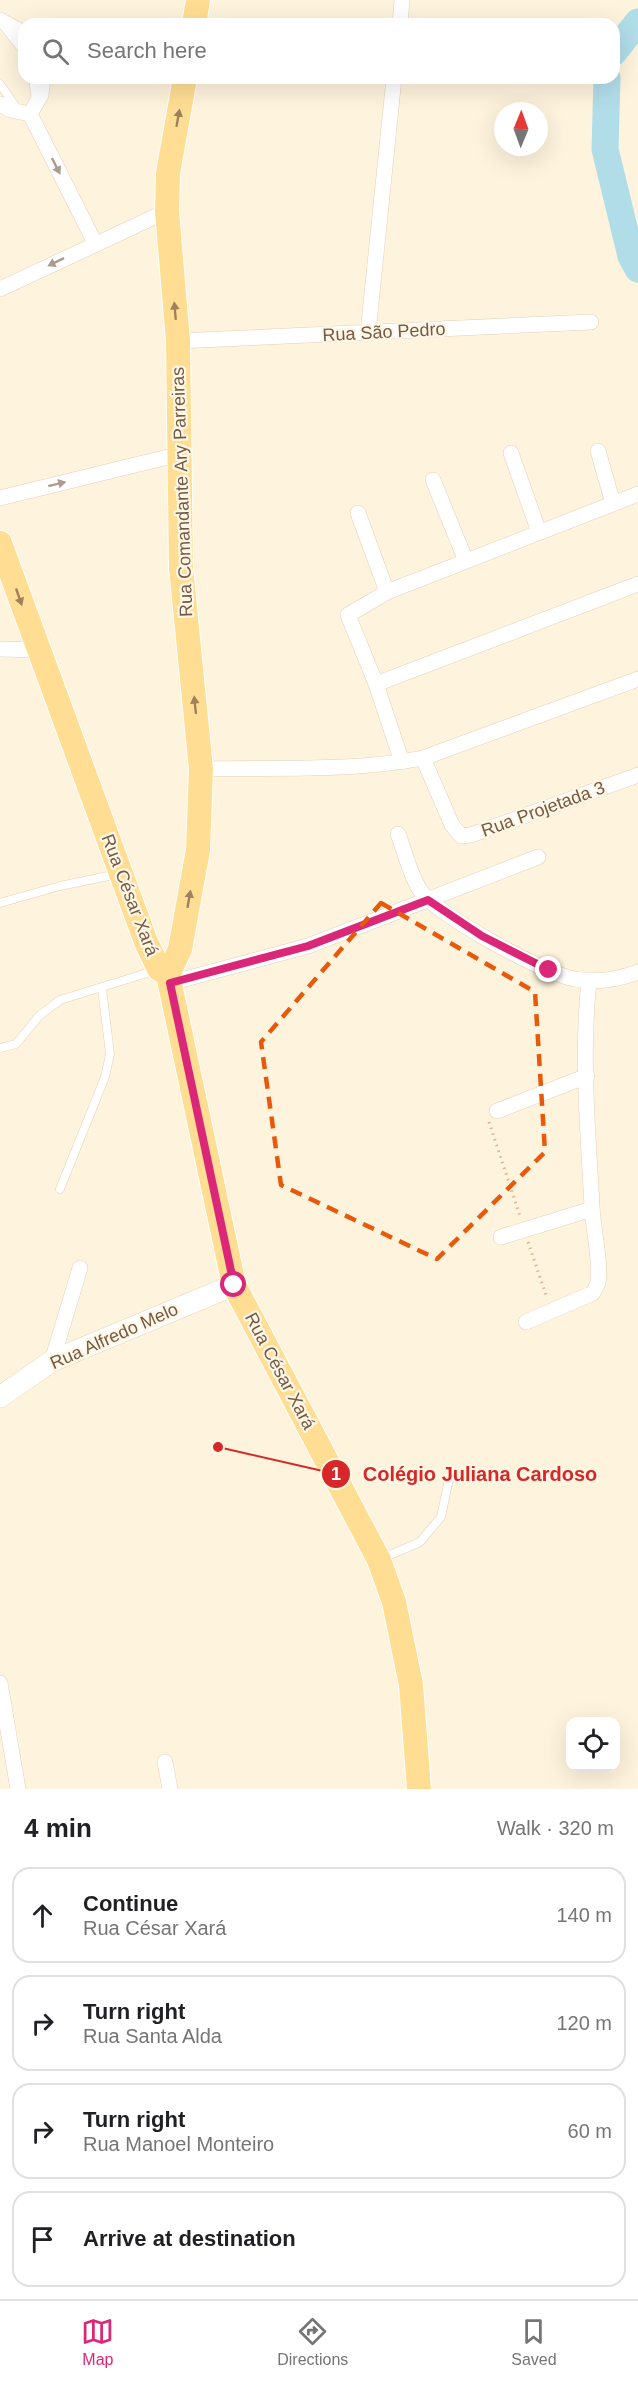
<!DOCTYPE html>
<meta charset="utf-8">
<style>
:root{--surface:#fff;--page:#f6f6f6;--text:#202124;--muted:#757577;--line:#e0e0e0;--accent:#db2777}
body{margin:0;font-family:Helvetica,sans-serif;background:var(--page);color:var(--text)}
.controls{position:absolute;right:18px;bottom:18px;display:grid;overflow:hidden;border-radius:12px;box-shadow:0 6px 24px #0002}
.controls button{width:54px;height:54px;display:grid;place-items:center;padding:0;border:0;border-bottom:2px solid var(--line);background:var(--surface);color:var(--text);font:30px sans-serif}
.compass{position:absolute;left:494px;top:102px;width:54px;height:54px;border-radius:50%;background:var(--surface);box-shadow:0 6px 24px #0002;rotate:1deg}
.stop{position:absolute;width:18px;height:18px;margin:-14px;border:4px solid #db2777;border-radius:50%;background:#fff}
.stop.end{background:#db2777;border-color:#fff;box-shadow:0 2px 6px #0008}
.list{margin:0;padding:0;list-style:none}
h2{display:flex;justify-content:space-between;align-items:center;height:78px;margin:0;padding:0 24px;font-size:26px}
h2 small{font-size:20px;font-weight:400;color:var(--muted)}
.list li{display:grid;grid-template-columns:39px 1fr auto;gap:18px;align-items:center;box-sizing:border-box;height:96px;margin:0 12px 12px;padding:0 12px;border:2px solid var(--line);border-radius:18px}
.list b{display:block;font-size:22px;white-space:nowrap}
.list p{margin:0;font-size:20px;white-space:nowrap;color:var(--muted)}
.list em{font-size:20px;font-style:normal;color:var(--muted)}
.icon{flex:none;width:33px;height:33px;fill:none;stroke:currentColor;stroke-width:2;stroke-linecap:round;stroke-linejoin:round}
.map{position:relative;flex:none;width:638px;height:1789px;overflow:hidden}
.search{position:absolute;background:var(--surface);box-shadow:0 6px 24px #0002;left:18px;right:18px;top:18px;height:66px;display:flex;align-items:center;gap:15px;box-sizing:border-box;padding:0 21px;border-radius:18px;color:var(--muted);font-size:22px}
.sheet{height:510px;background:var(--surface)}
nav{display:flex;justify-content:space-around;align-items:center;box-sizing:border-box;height:84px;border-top:2px solid var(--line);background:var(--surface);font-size:16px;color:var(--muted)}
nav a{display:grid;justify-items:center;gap:3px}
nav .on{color:var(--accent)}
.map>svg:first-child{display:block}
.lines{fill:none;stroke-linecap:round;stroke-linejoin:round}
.river{stroke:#b1dde9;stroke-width:27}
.lane-casing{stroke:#e3cfb9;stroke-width:9}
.street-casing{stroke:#e3cfb9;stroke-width:16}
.secondary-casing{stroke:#ead3b8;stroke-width:22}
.primary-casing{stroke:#fff;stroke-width:26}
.path{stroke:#dab596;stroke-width:3;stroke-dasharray:1.5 4.5;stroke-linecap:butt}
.lane{stroke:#fff;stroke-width:8}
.street{stroke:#fff;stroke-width:15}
.secondary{stroke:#fff;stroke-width:21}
.primary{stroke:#ffde93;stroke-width:24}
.oneway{fill:#9e815c}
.oneway2{fill:#ac9b8f}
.route{stroke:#db2777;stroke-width:8}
.marked{fill:none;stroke:#e8590c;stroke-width:4.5;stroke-dasharray:12 8;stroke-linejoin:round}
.labels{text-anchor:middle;stroke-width:4.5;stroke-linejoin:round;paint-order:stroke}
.street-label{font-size:18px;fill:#755944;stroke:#fff7e5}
.leader{fill:none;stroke:#d62828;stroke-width:2}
.callout-dot{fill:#d62828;stroke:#fff7e5;stroke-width:2}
.mark-label{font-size:18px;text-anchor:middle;font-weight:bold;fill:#fff}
.callout-label{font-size:20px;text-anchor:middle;font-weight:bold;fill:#d62828;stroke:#fff7e5;stroke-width:4.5;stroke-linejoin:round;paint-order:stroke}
</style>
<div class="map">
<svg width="638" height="1789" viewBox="0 0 638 1789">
<rect width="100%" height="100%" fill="#fef4dd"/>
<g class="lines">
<path class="river" d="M 614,52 L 638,22
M 607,78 L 605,149 L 631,256 L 638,269"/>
<defs>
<path id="lane" d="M 5,28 L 24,52
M 33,78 L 35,94
M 0,84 L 18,110
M 0,903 L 60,886 L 118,874
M 0,1048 L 16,1044 L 39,1016 L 60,1000 L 157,970
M 60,1189 L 105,1077 L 110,1054 L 102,988
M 383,1558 L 420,1542 L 441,1517 L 449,1479"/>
<path id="street" d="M 0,20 L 24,33
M 400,24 L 402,0
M 0,104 L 10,110 L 30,114
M 30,114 L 95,243
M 30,114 L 41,95 L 43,78
M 0,289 L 167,211
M 368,333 L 394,78
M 178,341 L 591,322
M 598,451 L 613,503
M 511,453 L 539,532
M 433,480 L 466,561
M 0,498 L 180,454
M 358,513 L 387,592
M 0,649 L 38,650
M 376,684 L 638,584
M 423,758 L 452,825 L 461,836 L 471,835 L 638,775
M 402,762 L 376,684 L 348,615 L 387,592 L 638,494
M 201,769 C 274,767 351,772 423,758 L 638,679
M 398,834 C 405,852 410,875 420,890 C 435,914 546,975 575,979 C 597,983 617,980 638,972
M 170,983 L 308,946 L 538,857
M 497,1111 L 587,1076
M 501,1237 L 592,1209
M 526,1322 L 593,1293 L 598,1283 C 601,1258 593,1231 592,1206 C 588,1132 581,1055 589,981
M 52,1361 L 80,1268
M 0,1683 L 18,1789
M 165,1762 L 170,1789"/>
<path id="secondary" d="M 0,1397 L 52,1361 L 234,1285"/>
<path id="primary" d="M 194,24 L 198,0
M 0,543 L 146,942 L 159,969 L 168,975 L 234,1285 L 379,1560 L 394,1602 L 411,1685 L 419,1789
M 168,975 L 180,949 L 198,850 L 201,769 L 181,568 L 178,341 L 167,211 L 168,173 L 185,78"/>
</defs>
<use href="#lane" class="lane-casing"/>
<use href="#street" class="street-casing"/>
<use href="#secondary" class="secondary-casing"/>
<use href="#primary" class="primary-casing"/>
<path class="path" d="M 489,1122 L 520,1216
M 528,1242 L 547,1298"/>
<use href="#lane" class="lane"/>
<use href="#street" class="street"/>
<use href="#secondary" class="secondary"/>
<use href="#primary" class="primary"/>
</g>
<defs><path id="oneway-solid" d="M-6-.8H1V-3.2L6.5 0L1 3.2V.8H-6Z" transform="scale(1.5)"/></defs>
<g class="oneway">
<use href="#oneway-solid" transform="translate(178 118) rotate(-80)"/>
<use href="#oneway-solid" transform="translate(175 311) rotate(-95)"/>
<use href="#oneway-solid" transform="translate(19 597) rotate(71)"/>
<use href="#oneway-solid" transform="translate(195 705) rotate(-96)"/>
<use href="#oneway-solid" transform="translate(189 899) rotate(-80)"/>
</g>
<g class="oneway2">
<use href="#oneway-solid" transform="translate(56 166) rotate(63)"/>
<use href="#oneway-solid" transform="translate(56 262) rotate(154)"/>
<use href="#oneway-solid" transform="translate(57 484) rotate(-14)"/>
</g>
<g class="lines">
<path class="route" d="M 234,1285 L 170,983 L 308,946 L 428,900 L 482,936 L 549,970"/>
</g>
<path class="marked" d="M 381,903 L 535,992 L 545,1152 L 437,1259 L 281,1185 L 261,1042 Z"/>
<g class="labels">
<g class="street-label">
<text transform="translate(384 332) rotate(-3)" y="6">Rua São Pedro</text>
<text transform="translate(182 492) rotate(-92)" y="6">Rua Comandante Ary Parreiras</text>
<text transform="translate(543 809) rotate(-20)" y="6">Rua Projetada 3</text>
<text transform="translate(130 895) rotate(69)" y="6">Rua César Xará</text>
<text transform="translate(114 1336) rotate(-24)" y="6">Rua Alfredo Melo</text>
<text transform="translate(280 1371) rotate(62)" y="6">Rua César Xará</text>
</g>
</g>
<path class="leader" d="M218 1447L336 1474"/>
<g class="callout-dot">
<circle cx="218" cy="1447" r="6"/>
<circle cx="336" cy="1474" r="15"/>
</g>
<g class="mark-label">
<text x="336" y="1480">1</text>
</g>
<g class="callout-label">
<text x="480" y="1481">Colégio Juliana Cardoso</text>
</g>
</svg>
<div class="controls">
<button><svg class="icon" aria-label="locate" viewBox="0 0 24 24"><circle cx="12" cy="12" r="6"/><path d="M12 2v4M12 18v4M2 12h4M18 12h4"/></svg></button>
</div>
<svg class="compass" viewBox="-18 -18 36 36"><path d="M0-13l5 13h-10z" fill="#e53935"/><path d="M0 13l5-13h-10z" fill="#757577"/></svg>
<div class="stop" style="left:234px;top:1285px"></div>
<div class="stop end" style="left:549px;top:970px"></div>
<div class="search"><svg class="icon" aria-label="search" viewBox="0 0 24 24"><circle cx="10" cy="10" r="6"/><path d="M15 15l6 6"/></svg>Search here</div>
</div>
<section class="sheet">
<h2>4 min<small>Walk · 320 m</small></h2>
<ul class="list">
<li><svg class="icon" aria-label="ahead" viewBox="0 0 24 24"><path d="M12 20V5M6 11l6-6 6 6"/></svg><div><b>Continue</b><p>Rua César Xará</p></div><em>140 m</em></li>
<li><svg class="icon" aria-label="right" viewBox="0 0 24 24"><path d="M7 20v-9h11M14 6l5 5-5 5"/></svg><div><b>Turn right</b><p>Rua Santa Alda</p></div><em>120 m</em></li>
<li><svg class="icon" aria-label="right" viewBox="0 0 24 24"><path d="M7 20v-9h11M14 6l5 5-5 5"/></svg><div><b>Turn right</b><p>Rua Manoel Monteiro</p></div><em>60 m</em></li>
<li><svg class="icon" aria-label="arrive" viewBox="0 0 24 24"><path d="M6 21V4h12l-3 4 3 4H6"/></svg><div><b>Arrive at destination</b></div></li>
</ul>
</section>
<nav>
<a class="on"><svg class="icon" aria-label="map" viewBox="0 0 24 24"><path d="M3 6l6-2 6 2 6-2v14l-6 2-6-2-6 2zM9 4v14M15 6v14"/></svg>Map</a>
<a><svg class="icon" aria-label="directions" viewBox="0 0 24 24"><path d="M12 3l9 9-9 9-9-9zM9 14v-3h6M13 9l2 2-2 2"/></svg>Directions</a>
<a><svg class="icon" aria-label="saved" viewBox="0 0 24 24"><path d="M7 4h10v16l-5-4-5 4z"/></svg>Saved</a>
</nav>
